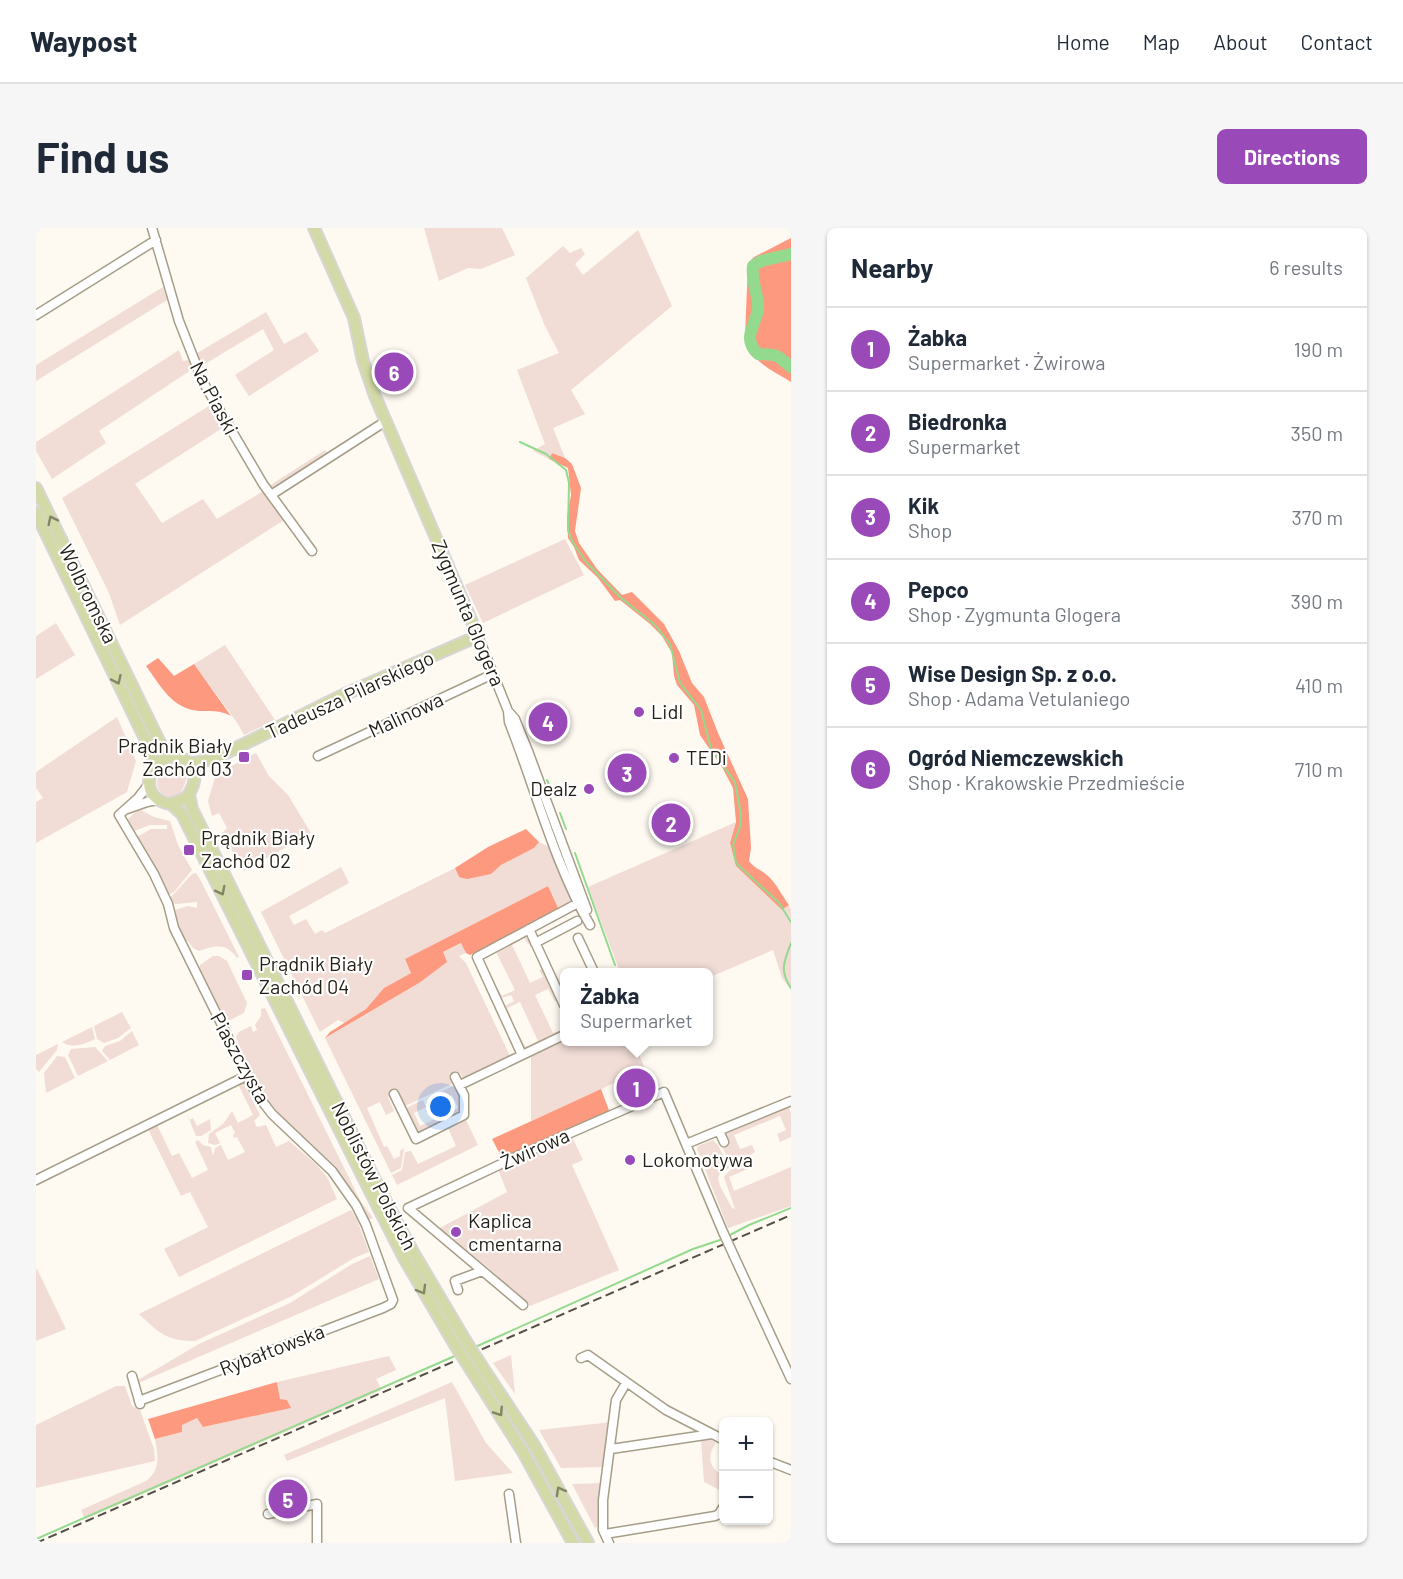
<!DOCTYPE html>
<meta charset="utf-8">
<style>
:root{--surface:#fff;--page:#f6f6f7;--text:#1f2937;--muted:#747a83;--line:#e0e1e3;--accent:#9a49b8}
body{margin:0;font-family:Barlow,sans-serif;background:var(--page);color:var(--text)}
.controls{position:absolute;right:18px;bottom:18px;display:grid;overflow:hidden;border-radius:9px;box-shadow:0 2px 4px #0004}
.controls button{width:54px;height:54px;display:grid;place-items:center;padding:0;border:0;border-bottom:2px solid var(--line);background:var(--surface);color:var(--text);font:30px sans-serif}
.you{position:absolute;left:405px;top:879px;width:21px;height:21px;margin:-15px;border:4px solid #fff;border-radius:50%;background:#1a73e8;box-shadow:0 0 0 9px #1a73e833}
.badge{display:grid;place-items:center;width:39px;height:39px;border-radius:50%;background:var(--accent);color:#fff;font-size:20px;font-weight:700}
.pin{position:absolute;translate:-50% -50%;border:3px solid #fff;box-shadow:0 2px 6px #0006}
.popup{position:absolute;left:524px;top:740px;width:153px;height:78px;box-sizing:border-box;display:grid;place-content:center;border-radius:9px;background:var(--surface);filter:drop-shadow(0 2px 4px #0005);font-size:20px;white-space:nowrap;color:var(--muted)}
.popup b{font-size:22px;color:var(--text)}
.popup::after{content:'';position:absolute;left:50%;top:100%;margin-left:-12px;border:12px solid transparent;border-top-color:var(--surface)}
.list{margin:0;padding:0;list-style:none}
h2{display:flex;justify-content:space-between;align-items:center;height:78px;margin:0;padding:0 24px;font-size:26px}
h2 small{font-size:20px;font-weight:400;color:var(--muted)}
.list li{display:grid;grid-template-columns:39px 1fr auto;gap:18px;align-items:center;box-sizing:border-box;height:84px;padding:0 24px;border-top:2px solid var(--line)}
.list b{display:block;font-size:22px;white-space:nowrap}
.list p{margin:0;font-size:20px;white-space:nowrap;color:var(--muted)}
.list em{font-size:20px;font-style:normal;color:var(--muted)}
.map{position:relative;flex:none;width:755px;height:1315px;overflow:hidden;border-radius:9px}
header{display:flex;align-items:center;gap:36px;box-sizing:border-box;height:84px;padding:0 30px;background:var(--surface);border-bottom:2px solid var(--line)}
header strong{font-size:28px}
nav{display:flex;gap:33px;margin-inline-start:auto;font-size:21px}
.intro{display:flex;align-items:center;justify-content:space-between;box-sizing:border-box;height:144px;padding:0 36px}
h1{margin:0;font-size:42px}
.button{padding:15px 27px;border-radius:9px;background:var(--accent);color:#fff;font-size:21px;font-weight:700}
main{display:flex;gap:36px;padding:0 36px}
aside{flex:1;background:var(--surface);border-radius:9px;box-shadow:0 2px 4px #0004}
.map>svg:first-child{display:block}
.green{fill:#f1dcd6}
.forest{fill:#fd997e}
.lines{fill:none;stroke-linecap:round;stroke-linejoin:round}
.stream{stroke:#93da8e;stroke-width:2}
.river{stroke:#93da8e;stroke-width:12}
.minor-casing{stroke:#a69e88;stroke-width:11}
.major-casing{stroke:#d7d6d5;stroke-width:14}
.minor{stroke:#fff;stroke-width:8}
.major{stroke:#d3daa7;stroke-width:10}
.rail{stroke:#545047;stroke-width:2;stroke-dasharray:9 4.5;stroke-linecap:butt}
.minor-bridge-casing{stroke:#a69e88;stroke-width:11;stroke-linecap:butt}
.major-bridge-casing{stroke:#d7d6d5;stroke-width:14;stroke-linecap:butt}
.minor-bridge{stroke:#fff;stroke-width:8}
.major-bridge{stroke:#d3daa7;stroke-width:10}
.oneway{stroke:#838565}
.poi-dot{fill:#9a49b8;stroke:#fff;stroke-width:2}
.labels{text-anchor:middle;stroke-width:4.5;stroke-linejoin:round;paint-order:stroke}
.street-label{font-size:20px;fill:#211e15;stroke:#fff}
.poi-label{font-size:20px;fill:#211e15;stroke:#fff;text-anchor:start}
</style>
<header>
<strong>Waypost</strong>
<nav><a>Home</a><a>Map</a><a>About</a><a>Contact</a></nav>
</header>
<div class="intro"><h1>Find us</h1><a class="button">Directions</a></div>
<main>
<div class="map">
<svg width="755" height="1315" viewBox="0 0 755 1315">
<rect width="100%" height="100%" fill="#fefaf1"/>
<path class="green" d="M 388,0 L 466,0 L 479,27 L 445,41 L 432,40 L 403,53 Z
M 602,2 L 636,78 L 535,162 L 549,186 L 517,200 L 529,230 L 516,225 L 513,231 L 497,223 L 509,216 L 481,142 L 523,125 L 508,96 L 490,50 L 527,18 L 534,25 L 545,20 L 549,26 L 539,36 L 547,47 Z
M 127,59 L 131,72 L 0,153 L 0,137 Z
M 230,84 L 248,116 L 270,104 L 283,123 L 213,168 L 199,147 L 238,122 L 227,101 L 164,139 L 158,127 Z
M 143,122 L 147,133 L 153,132 L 158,140 L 63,203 L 70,215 L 16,251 L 0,223 L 0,214 Z
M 176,176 L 188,199 L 99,256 L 126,295 L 167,271 L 181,291 L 229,262 L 248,292 L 84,397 L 73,365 L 26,270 Z
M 289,222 L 292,226 L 237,259 L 233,258 Z
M 529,311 L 548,347 L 447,395 L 429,357 Z
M 20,395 L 39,427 L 0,451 L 0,408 Z
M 189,417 L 239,492 L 208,507 L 202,496 L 158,436 Z
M 81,489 L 100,533 L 91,564 L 0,615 L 0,574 L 7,570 L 0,560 L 0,544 Z
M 220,525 L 233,548 L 252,567 L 275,605 L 208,643 L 187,608 L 186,605 L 191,600 L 183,585 L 176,588 L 172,573 L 180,546 Z
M 131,535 L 144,538 C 156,549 148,555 144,568 L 136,570 L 126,566 C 116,555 124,549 127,537 Z
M 103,581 L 118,589 L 134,593 L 142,617 L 156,642 L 138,664 L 132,667 L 101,609 L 115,601 L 131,601 L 131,597 L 114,597 L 98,603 L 92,591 Z
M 700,594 L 694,615 L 700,638 L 746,682 L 753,677 L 755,682 L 755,762 L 746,750 L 737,722 L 672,750 L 672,744 L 584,744 L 552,659 Z
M 503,614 L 513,619 L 537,675 L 523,682 L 512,658 L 369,731 L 375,745 L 348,760 L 330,781 L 309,795 L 302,792 L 284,804 L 225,684 L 305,639 L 313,655 L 253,688 L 258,697 L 270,691 L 279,706 L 286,702 L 289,705 L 419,640 L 423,649 L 455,646 L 465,637 L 498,620 Z
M 160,645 L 165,653 L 203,729 L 201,730 C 190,714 178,718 163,723 L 157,720 L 152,713 L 149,714 L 141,695 L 139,682 L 152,678 L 161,680 L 161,674 L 140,676 L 136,675 L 134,670 L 156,646 Z
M 489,708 L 495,715 L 492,716 L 488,710 L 476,717 L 494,755 L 507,749 L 503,742 L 507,740 L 522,772 L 519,774 L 512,761 L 499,767 L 517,805 L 528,801 L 528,804 L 489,822 L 480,808 L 483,807 L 490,819 L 502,813 L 484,774 L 471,780 L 476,791 L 473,792 L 467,779 L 478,773 L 475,767 L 463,771 L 458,760 L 461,759 L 466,768 L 479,762 L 460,724 L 447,730 L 452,741 L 449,742 L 445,730 Z
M 426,715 L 430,725 L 423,728 L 430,735 L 474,828 L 427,850 L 424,845 L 416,848 L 418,855 L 369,878 L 362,864 L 352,869 L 358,883 L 350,887 L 344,874 L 331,880 L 348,919 L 351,918 L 358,931 L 364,928 L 364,923 L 368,920 L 365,940 L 355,945 L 289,810 L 383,755 L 407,724 Z
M 177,728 L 183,728 L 191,733 L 211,775 L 208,785 L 194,792 L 186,790 L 164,744 L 164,737 Z
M 229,780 L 325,974 L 337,990 L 331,992 C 320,968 306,947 287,928 C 270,910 250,895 234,876 C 220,860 211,839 201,820 L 204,819 L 200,809 L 203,804 L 215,798 L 217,804 L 221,802 L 219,797 L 225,788 L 225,781 Z
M 86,784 L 95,800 L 82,810 L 68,815 L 61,811 L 58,798 Z
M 56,799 L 59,811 C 49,816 36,821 26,814 Z
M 96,803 L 103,817 L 74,832 L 66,823 L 69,818 L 84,813 Z
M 528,812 L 528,814 L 598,814 L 609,841 L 495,893 L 495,827 Z
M 22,816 L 21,822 L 3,844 L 0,841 L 0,827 Z
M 59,819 L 72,833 L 42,848 L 32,827 L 35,821 Z
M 21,828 L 29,829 L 39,850 L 10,865 L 8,845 Z
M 207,854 L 224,887 L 218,893 L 221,899 L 230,897 L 240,919 L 253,913 L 280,936 L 291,949 L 301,971 L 143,1049 L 128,1021 L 172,999 L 154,964 L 145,968 L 112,901 L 122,896 L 122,899 L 136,928 L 143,925 L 156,950 L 172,942 L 159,914 L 162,912 L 167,917 L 175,919 L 177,928 L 179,920 L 185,917 L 192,932 L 209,924 L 201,909 L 198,910 L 197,907 L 199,905 L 195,897 L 179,905 L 184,915 L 179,917 L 172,915 L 173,906 L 187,896 L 196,883 L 202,895 L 217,887 L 202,856 Z
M 419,857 L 424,869 L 424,885 L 382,904 L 370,880 L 387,872 L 390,879 L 378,885 L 384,898 L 422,880 L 416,867 L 405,872 L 402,865 Z
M 752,878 L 755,885 L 755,909 L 744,914 L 741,906 L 750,902 L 744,888 L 698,907 L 704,921 L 716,917 L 719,924 L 695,939 L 685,915 L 689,906 Z
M 151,886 L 153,892 L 157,890 L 161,898 L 174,891 L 175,902 L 165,908 L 160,908 Z
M 430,892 L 442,917 L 361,957 L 356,947 L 366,942 L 369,924 L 375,923 L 382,936 L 420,918 L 412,900 Z
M 536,909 L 547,932 L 536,937 L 583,1042 L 494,1078 L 449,1037 L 402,1001 L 471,964 L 462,941 Z
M 677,912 L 682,917 L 693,940 L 684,945 L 682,950 L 684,958 L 696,980 L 699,981 L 688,949 C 692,942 704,937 711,932 L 714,940 L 693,949 L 698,963 L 755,939 L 755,978 L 692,1000 L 661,921 L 662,918 Z
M 315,982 L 321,992 L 333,1024 L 318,1030 L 256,1068 L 159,1113 C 131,1113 123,1105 103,1086 Z
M 334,1028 L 343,1051 L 100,1156 L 102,1152 L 163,1116 L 254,1075 L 316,1036 Z
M 0,1041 L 1,1041 L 30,1101 L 0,1113 Z
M 475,1127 L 479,1166 L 457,1135 Z
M 353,1128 L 360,1142 L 340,1151 L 346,1162 L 49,1291 L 45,1282 L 110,1253 C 125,1242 122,1228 119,1211 L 146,1204 L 145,1197 L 161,1190 L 167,1199 L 254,1180 L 251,1172 L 244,1171 L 241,1154 Z
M 443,1142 L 503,1234 L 547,1315 L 545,1315 L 441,1143 Z
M 416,1154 L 450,1215 L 477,1245 L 419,1253 L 409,1170 L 251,1233 L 248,1227 Z
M 80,1158 L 89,1158 L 96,1178 L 104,1182 L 118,1221 L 119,1233 L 0,1260 L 0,1197 Z
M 576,1194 L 569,1239 L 525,1240 L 503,1202 Z
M 674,1211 L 680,1215 C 672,1226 671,1238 685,1246 L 683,1250 L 687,1255 L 687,1264 L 668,1254 L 665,1212 Z
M 567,1255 L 563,1298 L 559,1300 L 536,1256 Z"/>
<path class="forest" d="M 755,10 L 755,154 C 736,142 713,133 709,109 L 712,35 L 718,29 Z
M 516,225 L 529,230 L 536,236 L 545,260 L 539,303 L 543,315 L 561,341 L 586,367 L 596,364 L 628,396 L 643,423 L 656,455 L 668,469 L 682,505 L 712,571 L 715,620 L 713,633 C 719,641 726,642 732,648 C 741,656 746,668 753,677 L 746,682 L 700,638 L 694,615 L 700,594 L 697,560 L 686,539 L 664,507 L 658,477 L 641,457 L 638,448 L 636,425 L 626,408 L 614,396 L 584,372 L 579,373 L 562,350 L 543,332 L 538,319 L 532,310 L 531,289 L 535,267 L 532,240 L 513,231 Z
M 122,430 L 138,448 L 158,436 L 195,488 C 184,482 175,483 163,483 C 136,481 124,457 110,438 Z
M 490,601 L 503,614 L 498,620 L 465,637 L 455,646 L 431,651 L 423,649 L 419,640 L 452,619 Z
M 512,658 L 523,682 L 434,727 L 430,725 L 425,715 L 407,724 L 411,734 L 383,755 L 289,810 L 294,804 L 330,781 L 348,760 L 375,745 L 369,731 Z
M 565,861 L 574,885 L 467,932 L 456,911 Z
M 241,1154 L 244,1171 L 251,1172 L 255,1180 L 167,1199 L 161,1190 L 146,1197 L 146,1204 L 119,1211 L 112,1191 Z"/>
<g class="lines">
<path class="stream" d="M 484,214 L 510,226 L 530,242 L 533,255 L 532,302 L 536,313 L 550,334 L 584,369 L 619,397 L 634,416 L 644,455 L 665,482 L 675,521 L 699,554 L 705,587 L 704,599 L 697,617 L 700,635 L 743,675 L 755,694
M 511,552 L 516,564
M 524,585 L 530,601
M 539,625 L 579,737
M 755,715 C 748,734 743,742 755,760
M 692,1008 L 713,997 L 755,980
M 437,1120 L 657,1021 L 687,1011
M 0,1311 L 421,1127"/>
<path class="river" d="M 755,26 L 725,33 L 717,38 C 715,53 721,63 722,76 C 724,94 703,108 722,126 C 742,127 738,125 755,139"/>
<defs>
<path id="minor" d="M 116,0 L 143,93 L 167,154 L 227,256 L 276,323
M 0,87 L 120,12
M 235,267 L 350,193
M 442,408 L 472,483 L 473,494 C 499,559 519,638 554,697
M 472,483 L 479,491 L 492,523 L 551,682
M 282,528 L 457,446
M 91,581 L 111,574 L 122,572
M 493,701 L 528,777
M 542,710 L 558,744
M 499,715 L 541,693
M 486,827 L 441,729 L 542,675
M 424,857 L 528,807
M 358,866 L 380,911 L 428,887 L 428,867 L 419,849
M 683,903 L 688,914
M 650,916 L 755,873
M 0,952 L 210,848
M 698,1028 L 755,1151
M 422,1062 L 419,1053 L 446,1043
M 487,1077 L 372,980 L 484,927 L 628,864 L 687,1004
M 545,1130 L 552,1127 L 630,1182 L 688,1212
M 96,1148 L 104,1176
M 103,1173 L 347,1080 L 355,1076 L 357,1072 L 330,997 L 320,977 L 296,943 L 236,886 L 219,864 L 138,700 L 132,676 L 118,646 L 83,587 L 102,570 L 113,556
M 575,1221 L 676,1206
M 732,1233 L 755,1242
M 473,1266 L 480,1315
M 232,1286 L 281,1276 L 281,1315
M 569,1306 L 679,1288 L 683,1286 L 688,1278
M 573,1315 L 567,1302 L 567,1272 L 580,1172 L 590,1155"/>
<path id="major" d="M 0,260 L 124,515 L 134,529
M 0,285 L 116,525 L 119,538
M 134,529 C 162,528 164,552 150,570 L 135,576 C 104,572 108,537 134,529 Z
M 154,535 L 164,534 L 186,527 L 307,467 L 442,408 L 339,168 L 327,133 L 318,90 L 278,0
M 153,567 L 156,581 L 346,966 L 377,1024 L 429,1112
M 135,576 L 146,586 L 337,969 L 368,1030 L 419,1117
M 447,1140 L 498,1217 L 552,1315
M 437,1145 L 487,1224 L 537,1315"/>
</defs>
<use href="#minor" class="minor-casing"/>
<use href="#major" class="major-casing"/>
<use href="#minor" class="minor"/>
<use href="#major" class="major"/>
<path class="rail" d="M 0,1315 L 755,987"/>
<defs>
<path id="minor-bridge" d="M 687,1004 L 698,1028"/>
<path id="major-bridge" d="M 429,1112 L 447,1140
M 419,1117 L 437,1145"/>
</defs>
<use href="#minor-bridge" class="minor-bridge-casing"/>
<use href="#major-bridge" class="major-bridge-casing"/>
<use href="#minor-bridge" class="minor-bridge"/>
<use href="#major-bridge" class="major-bridge"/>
</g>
<defs><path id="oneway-chevron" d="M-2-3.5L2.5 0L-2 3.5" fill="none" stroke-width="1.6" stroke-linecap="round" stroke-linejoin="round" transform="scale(1.5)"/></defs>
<g class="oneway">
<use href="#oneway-chevron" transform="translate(16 292) rotate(-116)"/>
<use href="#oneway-chevron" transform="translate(81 452) rotate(65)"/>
<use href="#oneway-chevron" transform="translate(185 663) rotate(63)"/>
<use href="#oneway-chevron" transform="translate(386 1062) rotate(60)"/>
<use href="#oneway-chevron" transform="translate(463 1184) rotate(57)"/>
<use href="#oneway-chevron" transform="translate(524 1263) rotate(-119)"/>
</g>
<g class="poi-dot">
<circle cx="603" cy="484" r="6"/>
<rect x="202" y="523" width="12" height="12" rx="3"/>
<circle cx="638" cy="530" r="6"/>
<circle cx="553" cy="561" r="6"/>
<rect x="147" y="616" width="12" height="12" rx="3"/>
<rect x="205" y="741" width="12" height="12" rx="3"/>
<circle cx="594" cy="932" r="6"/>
<circle cx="420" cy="1004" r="6"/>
</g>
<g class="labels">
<g class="street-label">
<text transform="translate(178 170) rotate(62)" y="7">Na Piaski</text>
<text transform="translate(52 366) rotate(64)" y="7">Wolbromska</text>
<text transform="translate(432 385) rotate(67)" y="7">Zygmunta Glogera</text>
<text transform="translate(314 467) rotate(-25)" y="7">Tadeusza Pilarskiego</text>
<text transform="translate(370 487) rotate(-25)" y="7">Malinowa</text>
<text transform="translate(204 830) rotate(61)" y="7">Piaszczysta</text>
<text transform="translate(499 921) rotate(-24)" y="7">Żwirowa</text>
<text transform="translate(338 948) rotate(63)" y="7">Noblistów Polskich</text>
<text transform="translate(236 1122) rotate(-21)" y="7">Rybałtowska</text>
</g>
<g class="poi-label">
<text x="615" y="491">Lidl</text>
<text x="196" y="525" text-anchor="end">Prądnik Biały<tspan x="196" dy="23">Zachód 03</tspan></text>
<text x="650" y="537">TEDi</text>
<text x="541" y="568" text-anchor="end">Dealz</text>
<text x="165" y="617">Prądnik Biały<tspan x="165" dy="23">Zachód 02</tspan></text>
<text x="223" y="743">Prądnik Biały<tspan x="223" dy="23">Zachód 04</tspan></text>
<text x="606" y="939">Lokomotywa</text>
<text x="432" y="1000">Kaplica<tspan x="432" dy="23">cmentarna</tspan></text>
</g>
</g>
</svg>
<div class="controls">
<button>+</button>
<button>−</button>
</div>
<div class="you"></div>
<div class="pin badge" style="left:600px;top:860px">1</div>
<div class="popup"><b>Żabka</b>Supermarket</div>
<div class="pin badge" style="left:635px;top:595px">2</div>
<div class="pin badge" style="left:591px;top:545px">3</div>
<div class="pin badge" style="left:512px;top:494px">4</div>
<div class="pin badge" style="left:252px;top:1271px">5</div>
<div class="pin badge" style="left:358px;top:144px">6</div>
</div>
<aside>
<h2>Nearby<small>6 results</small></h2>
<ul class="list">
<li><span class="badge">1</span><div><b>Żabka</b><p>Supermarket · Żwirowa</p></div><em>190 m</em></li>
<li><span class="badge">2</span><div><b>Biedronka</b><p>Supermarket</p></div><em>350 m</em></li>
<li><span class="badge">3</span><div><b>Kik</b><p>Shop</p></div><em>370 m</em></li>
<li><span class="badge">4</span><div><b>Pepco</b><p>Shop · Zygmunta Glogera</p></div><em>390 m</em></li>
<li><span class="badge">5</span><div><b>Wise Design Sp. z o.o.</b><p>Shop · Adama Vetulaniego</p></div><em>410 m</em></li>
<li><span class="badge">6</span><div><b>Ogród Niemczewskich</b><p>Shop · Krakowskie Przedmieście</p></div><em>710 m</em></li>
</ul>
</aside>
</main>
